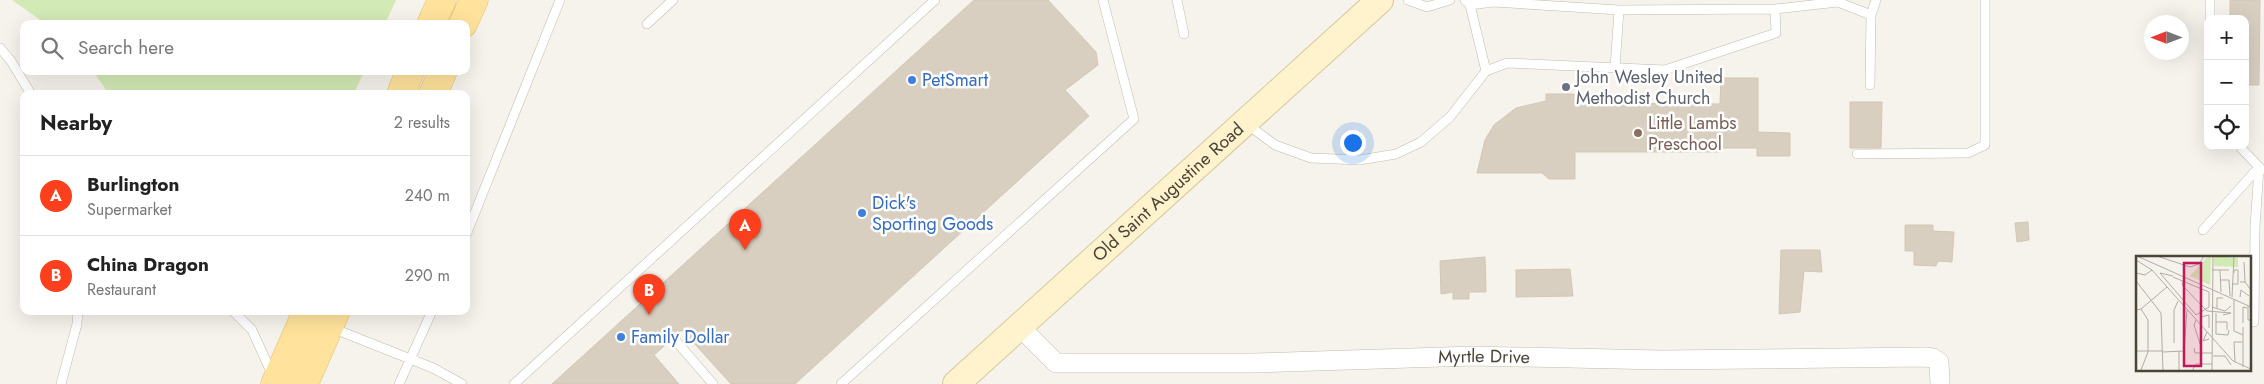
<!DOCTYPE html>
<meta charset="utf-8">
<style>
:root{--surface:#fff;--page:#f6f6f6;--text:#222;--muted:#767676;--line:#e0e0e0;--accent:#fc3f1d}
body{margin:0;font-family:Jost,sans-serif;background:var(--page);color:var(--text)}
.controls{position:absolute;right:15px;top:15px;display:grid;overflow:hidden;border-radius:10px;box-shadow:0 5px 20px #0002}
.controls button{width:45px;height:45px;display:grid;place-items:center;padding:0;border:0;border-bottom:1px solid var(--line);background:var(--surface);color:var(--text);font:25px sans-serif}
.compass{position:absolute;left:2144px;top:15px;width:45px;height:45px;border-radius:50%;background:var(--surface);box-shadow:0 5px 20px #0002;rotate:270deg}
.you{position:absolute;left:1352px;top:142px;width:18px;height:18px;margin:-12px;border:4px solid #fff;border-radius:50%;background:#1a73e8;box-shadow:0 0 0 8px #1a73e833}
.badge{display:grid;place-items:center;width:32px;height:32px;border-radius:50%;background:var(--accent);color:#fff;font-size:16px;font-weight:700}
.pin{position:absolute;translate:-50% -41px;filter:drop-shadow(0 1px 2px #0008)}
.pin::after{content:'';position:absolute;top:26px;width:18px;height:15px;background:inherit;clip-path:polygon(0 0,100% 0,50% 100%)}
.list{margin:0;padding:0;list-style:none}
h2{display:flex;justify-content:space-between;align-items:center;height:65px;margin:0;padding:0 20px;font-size:21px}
h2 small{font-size:16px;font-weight:400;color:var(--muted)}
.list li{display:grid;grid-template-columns:32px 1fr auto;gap:15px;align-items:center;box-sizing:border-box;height:80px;padding:0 20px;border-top:1px solid var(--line)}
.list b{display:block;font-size:19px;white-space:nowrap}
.list p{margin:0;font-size:16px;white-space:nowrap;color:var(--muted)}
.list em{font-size:16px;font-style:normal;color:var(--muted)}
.icon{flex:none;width:28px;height:28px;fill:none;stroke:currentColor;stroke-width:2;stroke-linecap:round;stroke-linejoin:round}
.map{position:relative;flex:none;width:2264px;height:384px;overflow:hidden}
.search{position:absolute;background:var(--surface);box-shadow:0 5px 20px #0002;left:20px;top:20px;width:450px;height:55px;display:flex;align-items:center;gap:12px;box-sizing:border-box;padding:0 18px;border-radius:10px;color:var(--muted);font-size:19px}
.panel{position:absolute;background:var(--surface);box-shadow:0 5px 20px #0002;left:20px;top:90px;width:450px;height:225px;border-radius:10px}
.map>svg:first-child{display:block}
.green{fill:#d2eab5}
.building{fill:#d8cfc1;stroke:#d3c7b4}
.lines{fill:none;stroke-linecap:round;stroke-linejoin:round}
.lane-casing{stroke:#c2bbae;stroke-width:10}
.street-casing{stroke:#c2bbae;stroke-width:20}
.secondary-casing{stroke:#d6c79b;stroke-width:28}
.primary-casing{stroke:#e6c16a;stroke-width:29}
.lane{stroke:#fff;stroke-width:9}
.street{stroke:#fff;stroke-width:19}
.secondary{stroke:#fff3cd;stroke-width:26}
.primary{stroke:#ffe39c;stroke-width:28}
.shop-dot{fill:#3f7fe0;stroke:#fff;stroke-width:2}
.worship-dot{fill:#6b7280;stroke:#fff;stroke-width:2}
.education-dot{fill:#8d6e63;stroke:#fff;stroke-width:2}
.labels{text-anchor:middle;stroke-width:5;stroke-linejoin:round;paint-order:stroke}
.worship-label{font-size:18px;fill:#5b616d;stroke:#fff;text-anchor:start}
.shop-label{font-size:18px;fill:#366cbe;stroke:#fff;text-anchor:start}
.education-label{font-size:18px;fill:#785e54;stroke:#fff;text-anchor:start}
.street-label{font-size:18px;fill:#4b4439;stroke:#fff}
.inset-road{fill:none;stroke:#b2ada4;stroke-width:1}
.view{fill:#c2185b;fill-opacity:0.15;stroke:#c2185b;stroke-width:2.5}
.inset-edge{fill:none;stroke:#4b4439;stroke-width:2.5}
</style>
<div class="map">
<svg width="2264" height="384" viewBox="0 0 2264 384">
<rect width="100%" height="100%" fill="#f6f3ec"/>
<path class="green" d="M 12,0 L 396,0 L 385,24 L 46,24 Z
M 93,71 L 364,71 L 354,94 L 109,94 Z"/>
<path class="building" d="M 974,0 L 1048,0 L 1096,52 L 1098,65 L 1065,90 L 1089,116 L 795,384 L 731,384 L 682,330 L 654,355 L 679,384 L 552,384 Z
M 2230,0 L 2260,0 L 2259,85 L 2245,85 L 2245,19 L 2230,19 Z
M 1721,78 L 1758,78 L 1758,132 L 1790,133 L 1790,156 L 1757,156 L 1757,148 L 1721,148 L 1721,152 L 1575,152 L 1575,179 L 1549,179 L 1542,173 L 1477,173 L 1485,140 L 1494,125 L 1516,108 L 1546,101 L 1546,94 L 1574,94 L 1574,103 L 1720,104 Z
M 1850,102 L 1882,102 L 1881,148 L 1850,148 Z
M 2028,222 L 2029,240 L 2017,242 L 2015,223 Z
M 1905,225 L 1933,225 L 1933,231 L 1954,232 L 1952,262 L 1938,261 L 1936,266 L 1914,265 L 1914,251 L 1905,251 Z
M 1781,250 L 1820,250 L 1822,272 L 1804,271 L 1800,312 L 1779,314 Z
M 1485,257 L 1486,292 L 1469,292 L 1469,299 L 1453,299 L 1453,292 L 1441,294 L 1440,261 Z
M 1570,269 L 1573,296 L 1516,297 L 1516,270 Z"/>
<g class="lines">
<defs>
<path id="lane" d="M 1177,0 L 1184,34
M 1408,0 L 1427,7 L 1450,0
M 1465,0 L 1470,5 L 1486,71
M 2210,0 L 2210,19
M 1775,9 L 1838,2 L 1871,15
M 647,24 L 673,0
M 0,48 L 11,61 L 31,94
M 1615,68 L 1619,10
M 1870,85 L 1871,15 L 1876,0
M 1247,124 L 1275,145 L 1311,158 L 1360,160 L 1396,154 L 1421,142 L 1450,117 L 1486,71 L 1507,63 L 1665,70 L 1776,33 L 1775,9 L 1619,10 L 1493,2 L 1470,5
M 2239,146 L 2262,170
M 1857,154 L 1968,153 L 1985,145 L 1985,0
M 2203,230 L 2259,167
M 466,235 L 560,0
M 233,311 L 252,330 L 272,374
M 2254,322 L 2255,227 L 2259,167
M 332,328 L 433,368 L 462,384
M 677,342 L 713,384
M 61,384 L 77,324 L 78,311
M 399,384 L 432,311
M 514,384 L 935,0
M 841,384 L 1134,119 L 1103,0"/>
<g id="street">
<path id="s1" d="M 1020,327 L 1056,363 L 1253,363 L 1473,356 L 1661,360 L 1925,357 L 1933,358 L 1939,362 L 1940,384"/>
</g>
<g id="secondary">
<path id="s2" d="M 956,384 L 1380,0"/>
</g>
<path id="primary" d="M 431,24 L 442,0
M 463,24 L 474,0
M 401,94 L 410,71
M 433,94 L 443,71
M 275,384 L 307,311
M 304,384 L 336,311"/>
</defs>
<use href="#lane" class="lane-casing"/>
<use href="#street" class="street-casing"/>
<use href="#secondary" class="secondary-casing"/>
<use href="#primary" class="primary-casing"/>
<use href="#lane" class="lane"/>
<use href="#street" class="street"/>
<use href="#secondary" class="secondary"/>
<use href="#primary" class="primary"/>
</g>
<g class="shop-dot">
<circle cx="912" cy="80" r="5"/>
<circle cx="862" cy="213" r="5"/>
<circle cx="621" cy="337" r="5"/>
</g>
<circle class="worship-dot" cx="1566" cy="87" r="5"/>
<circle class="education-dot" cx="1638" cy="133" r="5"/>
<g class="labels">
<g class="worship-label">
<text x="1576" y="83">John Wesley United<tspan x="1576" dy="21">Methodist Church</tspan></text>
</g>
<g class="shop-label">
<text x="922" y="86">PetSmart</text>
<text x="872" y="209">Dick's<tspan x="872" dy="21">Sporting Goods</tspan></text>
<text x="631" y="343">Family Dollar</text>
</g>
<g class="education-label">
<text x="1648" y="129">Little Lambs<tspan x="1648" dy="21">Preschool</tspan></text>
</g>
<g class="street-label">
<text dy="6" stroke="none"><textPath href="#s2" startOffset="286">Old Saint Augustine Road</textPath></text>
<text dy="6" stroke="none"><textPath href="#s1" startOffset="479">Myrtle Drive</textPath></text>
</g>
</g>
<g transform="translate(2136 256)">
<rect width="115" height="115" fill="#f6f3ec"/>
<path d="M 75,0 L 74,29 L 54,20 L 69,3 ZM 78,0 L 102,2 L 102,11 L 78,10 Z" fill="#d2eab5"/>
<path class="inset-road" d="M 1,0 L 115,51M 21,0 L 54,11 L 63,8 L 68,0M 0,4 L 16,14 L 97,105 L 115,113M 76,14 L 93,14M 84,14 L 85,36M 0,17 L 9,19 L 16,14M 37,20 L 24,17 L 60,59 L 73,51M 37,21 L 73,36 L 73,51M 84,24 L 93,24 L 94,40M 0,25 L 25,57 L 27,115M 47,25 L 46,29 L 71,55 L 95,57 L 87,59M 104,26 L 109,26 L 108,6M 109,26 L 115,34 L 114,49M 96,28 L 102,28 L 102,14 L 98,14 L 98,17M 96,41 L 98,0M 104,41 L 105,34 L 113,40M 98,43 L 98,75 L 107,79M 112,50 L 112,64 L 115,64M 76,51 L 89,55 L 95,50M 81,52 L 81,42 L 87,42M 0,54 L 5,53 L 31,31M 80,57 L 80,78 L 92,79 L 93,74M 64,61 L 73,59 L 73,72M 60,64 L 58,69 L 64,88 L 65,74M 80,66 L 91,66 L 91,74M 0,67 L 0,95M 107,67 L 107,51 L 111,52M 107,71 L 107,111M 71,76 L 67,85 L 73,83M 38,87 L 38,54 L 42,45M 58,92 L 59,97 L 76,97M 0,95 L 27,95M 48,95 L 51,54M 27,96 L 47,95M 77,100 L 89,100 L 95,109M 99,106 L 98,86 L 106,86M 5,114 L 12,96 L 12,64 L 5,53M 43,115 L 43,95M 56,115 L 60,108 L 76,108M 76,115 L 77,0"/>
<path class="view" d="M 48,7 L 65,7 L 65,110 L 48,110 Z"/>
<rect width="115" height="115" class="inset-edge"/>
</g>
</svg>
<div class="controls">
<button>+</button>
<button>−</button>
<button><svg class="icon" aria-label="locate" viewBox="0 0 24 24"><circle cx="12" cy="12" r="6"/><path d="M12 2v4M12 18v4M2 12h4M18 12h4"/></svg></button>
</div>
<svg class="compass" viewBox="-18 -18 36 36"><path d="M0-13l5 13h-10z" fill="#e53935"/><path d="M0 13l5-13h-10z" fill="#767676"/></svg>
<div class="you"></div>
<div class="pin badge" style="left:745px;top:250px">A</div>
<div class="pin badge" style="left:649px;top:315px">B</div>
<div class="search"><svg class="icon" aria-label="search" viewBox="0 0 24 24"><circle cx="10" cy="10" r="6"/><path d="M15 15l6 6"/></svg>Search here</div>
<section class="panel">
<h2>Nearby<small>2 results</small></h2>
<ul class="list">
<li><span class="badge">A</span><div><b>Burlington</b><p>Supermarket</p></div><em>240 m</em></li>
<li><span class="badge">B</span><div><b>China Dragon</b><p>Restaurant</p></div><em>290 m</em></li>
</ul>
</section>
</div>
